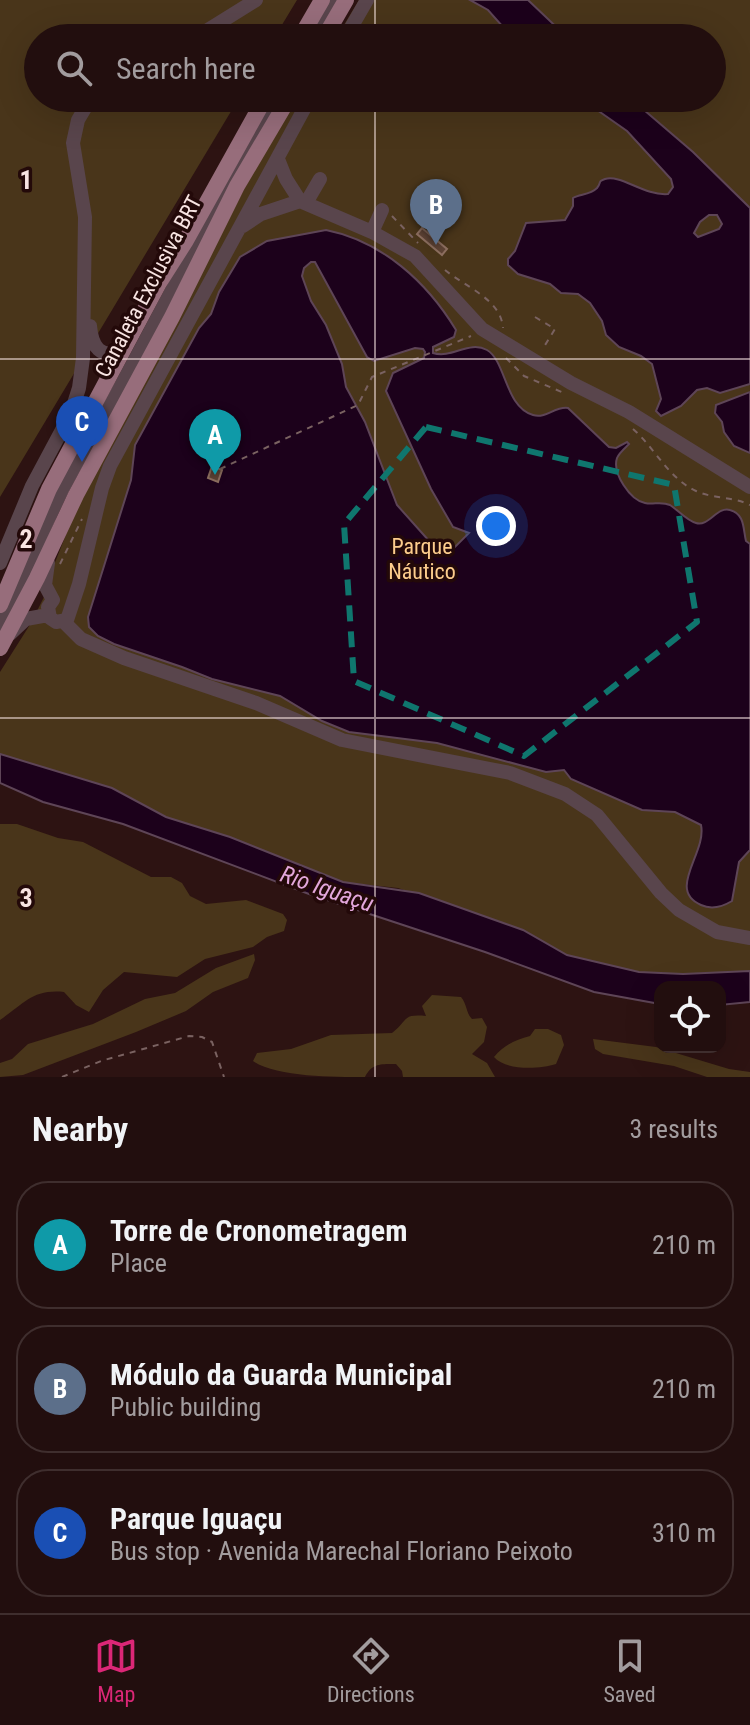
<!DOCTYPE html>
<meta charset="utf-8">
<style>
:root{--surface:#220e0e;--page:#2a1717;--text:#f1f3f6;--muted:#a29c9e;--line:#3f2e2e;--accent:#db2777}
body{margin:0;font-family:"Roboto Condensed",sans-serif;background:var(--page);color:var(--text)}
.controls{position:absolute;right:24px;bottom:24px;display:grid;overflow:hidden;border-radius:16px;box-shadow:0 8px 32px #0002}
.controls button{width:72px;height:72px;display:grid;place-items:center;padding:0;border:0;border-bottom:2px solid var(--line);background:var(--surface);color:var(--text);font:40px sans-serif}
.you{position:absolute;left:496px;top:526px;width:28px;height:28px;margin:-20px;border:6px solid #fff;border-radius:50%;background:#1a73e8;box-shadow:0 0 0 12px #1a73e833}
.badge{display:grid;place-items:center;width:52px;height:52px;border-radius:50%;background:var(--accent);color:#fff;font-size:26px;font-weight:700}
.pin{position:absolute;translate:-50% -66px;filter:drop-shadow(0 2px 4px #0008)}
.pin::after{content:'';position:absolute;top:42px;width:28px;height:24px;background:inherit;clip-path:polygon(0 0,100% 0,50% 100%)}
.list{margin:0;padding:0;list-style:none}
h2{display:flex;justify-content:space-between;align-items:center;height:104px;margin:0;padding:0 32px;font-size:34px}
h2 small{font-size:26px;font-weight:400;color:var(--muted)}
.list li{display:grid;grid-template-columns:52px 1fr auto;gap:24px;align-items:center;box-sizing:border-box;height:128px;margin:0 16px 16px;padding:0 16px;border:2px solid var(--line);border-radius:32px}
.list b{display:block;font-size:30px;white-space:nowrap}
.list p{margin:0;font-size:26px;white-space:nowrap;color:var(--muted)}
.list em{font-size:26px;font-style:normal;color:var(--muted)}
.icon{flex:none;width:44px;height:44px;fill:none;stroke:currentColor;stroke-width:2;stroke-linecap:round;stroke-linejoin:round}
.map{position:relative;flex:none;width:750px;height:1077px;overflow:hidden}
.search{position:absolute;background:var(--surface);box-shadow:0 8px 32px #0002;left:24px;right:24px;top:24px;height:88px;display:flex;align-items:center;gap:20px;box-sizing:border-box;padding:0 28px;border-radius:44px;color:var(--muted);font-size:30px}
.sheet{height:536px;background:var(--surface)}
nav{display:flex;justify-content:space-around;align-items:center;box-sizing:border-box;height:112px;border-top:2px solid var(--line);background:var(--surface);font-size:22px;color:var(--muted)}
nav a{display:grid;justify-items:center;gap:4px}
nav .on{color:var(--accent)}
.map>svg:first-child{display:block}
.green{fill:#49351a}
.water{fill:#1c011b;stroke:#5e4557;stroke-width:2;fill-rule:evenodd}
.building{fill:#5e4335;stroke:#8c6e5f;stroke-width:2}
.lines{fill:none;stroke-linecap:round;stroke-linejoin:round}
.path{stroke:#7a6261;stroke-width:2;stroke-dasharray:6 6;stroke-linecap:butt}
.minor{stroke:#59454c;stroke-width:14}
.major{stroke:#976d7b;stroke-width:16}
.marked{fill:none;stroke:#0f766e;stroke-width:6;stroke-dasharray:16 10;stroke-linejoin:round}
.grid{fill:none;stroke:#f8e4e2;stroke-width:2;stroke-opacity:0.55}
.labels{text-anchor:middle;stroke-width:7;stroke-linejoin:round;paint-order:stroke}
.street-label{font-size:22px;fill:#f8e4e2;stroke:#230909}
.park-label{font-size:22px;fill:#fdcd8d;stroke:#230909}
.water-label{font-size:24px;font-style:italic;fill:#e3a7dc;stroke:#230909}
.grid-label{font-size:26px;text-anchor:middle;font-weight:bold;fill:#f8e4e2;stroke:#230909;stroke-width:7;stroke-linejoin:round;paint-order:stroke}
</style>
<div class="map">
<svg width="750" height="1077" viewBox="0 0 750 1077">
<rect width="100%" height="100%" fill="#2d1312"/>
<path class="green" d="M 0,0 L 297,0 L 274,38 L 38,38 L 38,98 L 239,98 L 0,497 Z
M 359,0 L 750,0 L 750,971 L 683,974 L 639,972 L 567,955 L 523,930 L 398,888 L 343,882 L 230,837 L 166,817 L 111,788 L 0,754 L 0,672 L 31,623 L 52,581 L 54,565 L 76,509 L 227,221 L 278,127 L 300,98 L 712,98 L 712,38 L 336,38 Z
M 0,824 L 17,824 L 58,838 L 83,842 L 151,877 L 171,877 L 182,883 L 190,896 L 206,904 L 246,900 L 283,914 L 287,920 L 284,931 L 267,937 L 253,947 L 205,959 L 177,977 L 124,972 L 103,990 L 89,1012 L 76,1005 L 64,992 C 32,989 24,1004 0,1020 Z
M 254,954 L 255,960 L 248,978 L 213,992 L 186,1011 L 136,1032 L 23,1075 L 0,1077 L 0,1063 L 12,1059 L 28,1044 L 93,1024 L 145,999 L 175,993 L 216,968 Z
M 432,995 L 461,997 C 467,1004 466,1013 472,1019 L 482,1018 L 487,1027 L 484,1042 L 472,1054 L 487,1063 L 495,1077 L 403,1077 L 402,1071 L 396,1064 C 381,1064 372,1063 365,1077 C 334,1077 276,1077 253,1061 L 257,1053 L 291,1049 L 331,1035 L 392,1033 C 409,1020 401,1014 426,1016 L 422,1006 Z
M 535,1029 L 548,1029 L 561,1035 L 564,1045 L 556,1064 C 540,1069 506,1071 494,1057 C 504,1045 515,1040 530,1036 Z
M 593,1039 L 656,1047 L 729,1069 L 750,1072 L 750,1077 L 707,1077 L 674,1066 L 603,1054 L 595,1049 Z"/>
<path class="water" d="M 470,0 L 528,0 L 568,38 L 513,38 L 488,10 Z
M 580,98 L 630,98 L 693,152 L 750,208 L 750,384 L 720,393 L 707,388 L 697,390 L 681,406 L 661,416 L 656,411 L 661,399 L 652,364 L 641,356 L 619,347 L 606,335 L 602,321 L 590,303 L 578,294 L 561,293 L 550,284 L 518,274 L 508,265 L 508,259 L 515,251 L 526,223 L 565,220 L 573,206 L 573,198 C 580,194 590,195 597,188 C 602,182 597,182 605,179 C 621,174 644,196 668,194 L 673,187 L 671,179 L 627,131 ZM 709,215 L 717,215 L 722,224 L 719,229 L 698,237 L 694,233 L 700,222 Z
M 326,230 C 382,241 427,282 456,330 L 454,337 L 433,347 L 433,353 C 452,359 469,340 487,350 C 506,361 505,407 533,415 C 546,419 555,406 568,408 L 609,447 L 616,448 L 627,442 L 629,444 C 625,448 619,453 617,458 C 612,473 630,500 645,503 C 653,505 661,501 670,505 C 678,510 687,521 696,523 C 709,527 717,506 730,510 C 745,514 743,529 746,541 L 750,544 L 750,850 L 739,862 L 732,901 C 722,907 712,910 701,905 C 666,890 707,853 701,825 L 675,812 L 642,810 L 571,779 L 564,770 L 546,772 L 437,743 L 349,732 L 322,721 L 280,696 L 212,679 L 182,667 L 114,644 L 98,636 L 89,627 L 88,617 L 131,480 L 135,445 L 199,328 L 211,314 L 219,292 L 240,257 L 267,241 ZM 311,262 L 315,262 L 367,357 L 374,361 L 415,348 L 423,349 L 425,352 L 424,358 L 393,373 L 386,391 L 431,489 L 453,527 L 469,533 L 448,554 L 439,552 L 397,505 L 365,422 L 346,387 L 342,364 L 326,325 L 311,301 L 302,276 L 304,268 Z
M 750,392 L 750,453 L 734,446 L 724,432 L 722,422 L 715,413 L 716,405 Z
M 0,754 L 112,788 L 166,817 L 230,837 L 343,882 L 419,893 L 523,930 L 567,955 L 639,972 L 683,974 L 750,971 L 750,1002 L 720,1005 L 720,987 L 660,987 L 660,1004 L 594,992 L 485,952 L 309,894 L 123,824 L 43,802 L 0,783 Z"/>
<path class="building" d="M 422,228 L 447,249 L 442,255 L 417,234 Z
M 212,466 L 222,470 L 218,482 L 208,478 Z"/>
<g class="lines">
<path class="path" d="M 392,216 L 418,243
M 445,270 C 465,287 501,299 503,328
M 535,317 L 555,329 L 542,350
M 506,358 L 524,376 L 564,393
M 633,429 C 655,448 668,478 696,491 C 713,499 732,496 750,505
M 220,469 L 358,405 L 372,377 L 471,336
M 60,564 L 82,519
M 62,1077 L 101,1061 L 189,1036 L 202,1037 L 212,1042 L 224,1077"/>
<path class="minor" d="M 195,38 L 256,0
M 311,38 L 334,0
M 345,38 L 367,0
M 349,98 L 352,102
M 278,159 L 286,179 L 300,201 L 372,232 L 415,256 L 482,329 L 571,383 L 629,412 L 750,487
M 306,203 L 320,179
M 243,226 L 261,214 L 300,201
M 372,232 L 382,210
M 90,326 C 92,347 100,359 122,351
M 0,563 L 32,486 L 71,413 L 79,388 L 83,358 L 85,217 L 73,143 L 78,120 L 91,98
M 48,563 L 45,585 L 53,600
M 53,600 L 48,607 L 50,618 L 56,622 L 67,620 L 79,584 L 102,488 L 110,466 L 310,98
M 64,622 L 81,639 L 124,658 L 256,703 L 342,740 L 510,773 L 565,794 L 597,815 L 661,893 L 679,910 L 717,932 L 750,938
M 0,626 C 24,581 40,533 63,488 C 84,448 108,411 129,371 C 178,280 225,188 277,98
M 10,634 L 26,619 L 48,615"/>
<path class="major" d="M 300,38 L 322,0
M 324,38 L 346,0
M 0,605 L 49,489 L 159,283 L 185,242 L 265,98
M 0,648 L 37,578 L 76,495 L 172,317 L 237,186 L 289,98"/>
</g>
<path class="marked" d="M 426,427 L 674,485 L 697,622 L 524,756 L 354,681 L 344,524 Z"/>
<path class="grid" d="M 375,0 L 375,38M 375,98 L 375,1077M 0,359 L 750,359M 0,718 L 750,718"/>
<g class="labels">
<g class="street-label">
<text transform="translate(148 286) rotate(-62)" y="8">Canaleta Exclusiva BRT</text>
</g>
<g class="park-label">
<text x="422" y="554">Parque<tspan x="422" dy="25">Náutico</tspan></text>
</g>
<g class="water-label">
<text transform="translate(327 889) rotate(19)" y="8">Rio Iguaçu</text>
</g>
</g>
<g class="grid-label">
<text x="26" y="189">1</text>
<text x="26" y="548">2</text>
<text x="26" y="907">3</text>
</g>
</svg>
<div class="controls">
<button><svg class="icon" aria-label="locate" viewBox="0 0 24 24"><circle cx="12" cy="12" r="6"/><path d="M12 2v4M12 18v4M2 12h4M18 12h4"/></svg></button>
</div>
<div class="you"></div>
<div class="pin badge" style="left:215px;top:475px;background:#0f9aa8">A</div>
<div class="pin badge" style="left:436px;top:245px;background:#5c6f8a">B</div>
<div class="pin badge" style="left:82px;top:462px;background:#1a4fb4">C</div>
<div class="search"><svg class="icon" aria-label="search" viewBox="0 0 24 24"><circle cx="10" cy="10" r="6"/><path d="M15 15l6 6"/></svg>Search here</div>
</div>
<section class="sheet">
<h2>Nearby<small>3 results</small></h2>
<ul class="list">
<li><span class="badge" style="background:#0f9aa8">A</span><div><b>Torre de Cronometragem</b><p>Place</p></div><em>210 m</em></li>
<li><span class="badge" style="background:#5c6f8a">B</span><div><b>Módulo da Guarda Municipal</b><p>Public building</p></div><em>210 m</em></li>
<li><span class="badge" style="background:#1a4fb4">C</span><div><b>Parque Iguaçu</b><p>Bus stop · Avenida Marechal Floriano Peixoto</p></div><em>310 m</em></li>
</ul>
</section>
<nav>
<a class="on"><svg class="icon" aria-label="map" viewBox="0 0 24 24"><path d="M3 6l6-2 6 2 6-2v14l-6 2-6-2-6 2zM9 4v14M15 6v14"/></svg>Map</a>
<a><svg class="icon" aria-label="directions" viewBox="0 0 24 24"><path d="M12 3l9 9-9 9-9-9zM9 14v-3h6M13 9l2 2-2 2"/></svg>Directions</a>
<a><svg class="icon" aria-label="saved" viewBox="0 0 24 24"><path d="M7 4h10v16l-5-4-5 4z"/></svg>Saved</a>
</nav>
